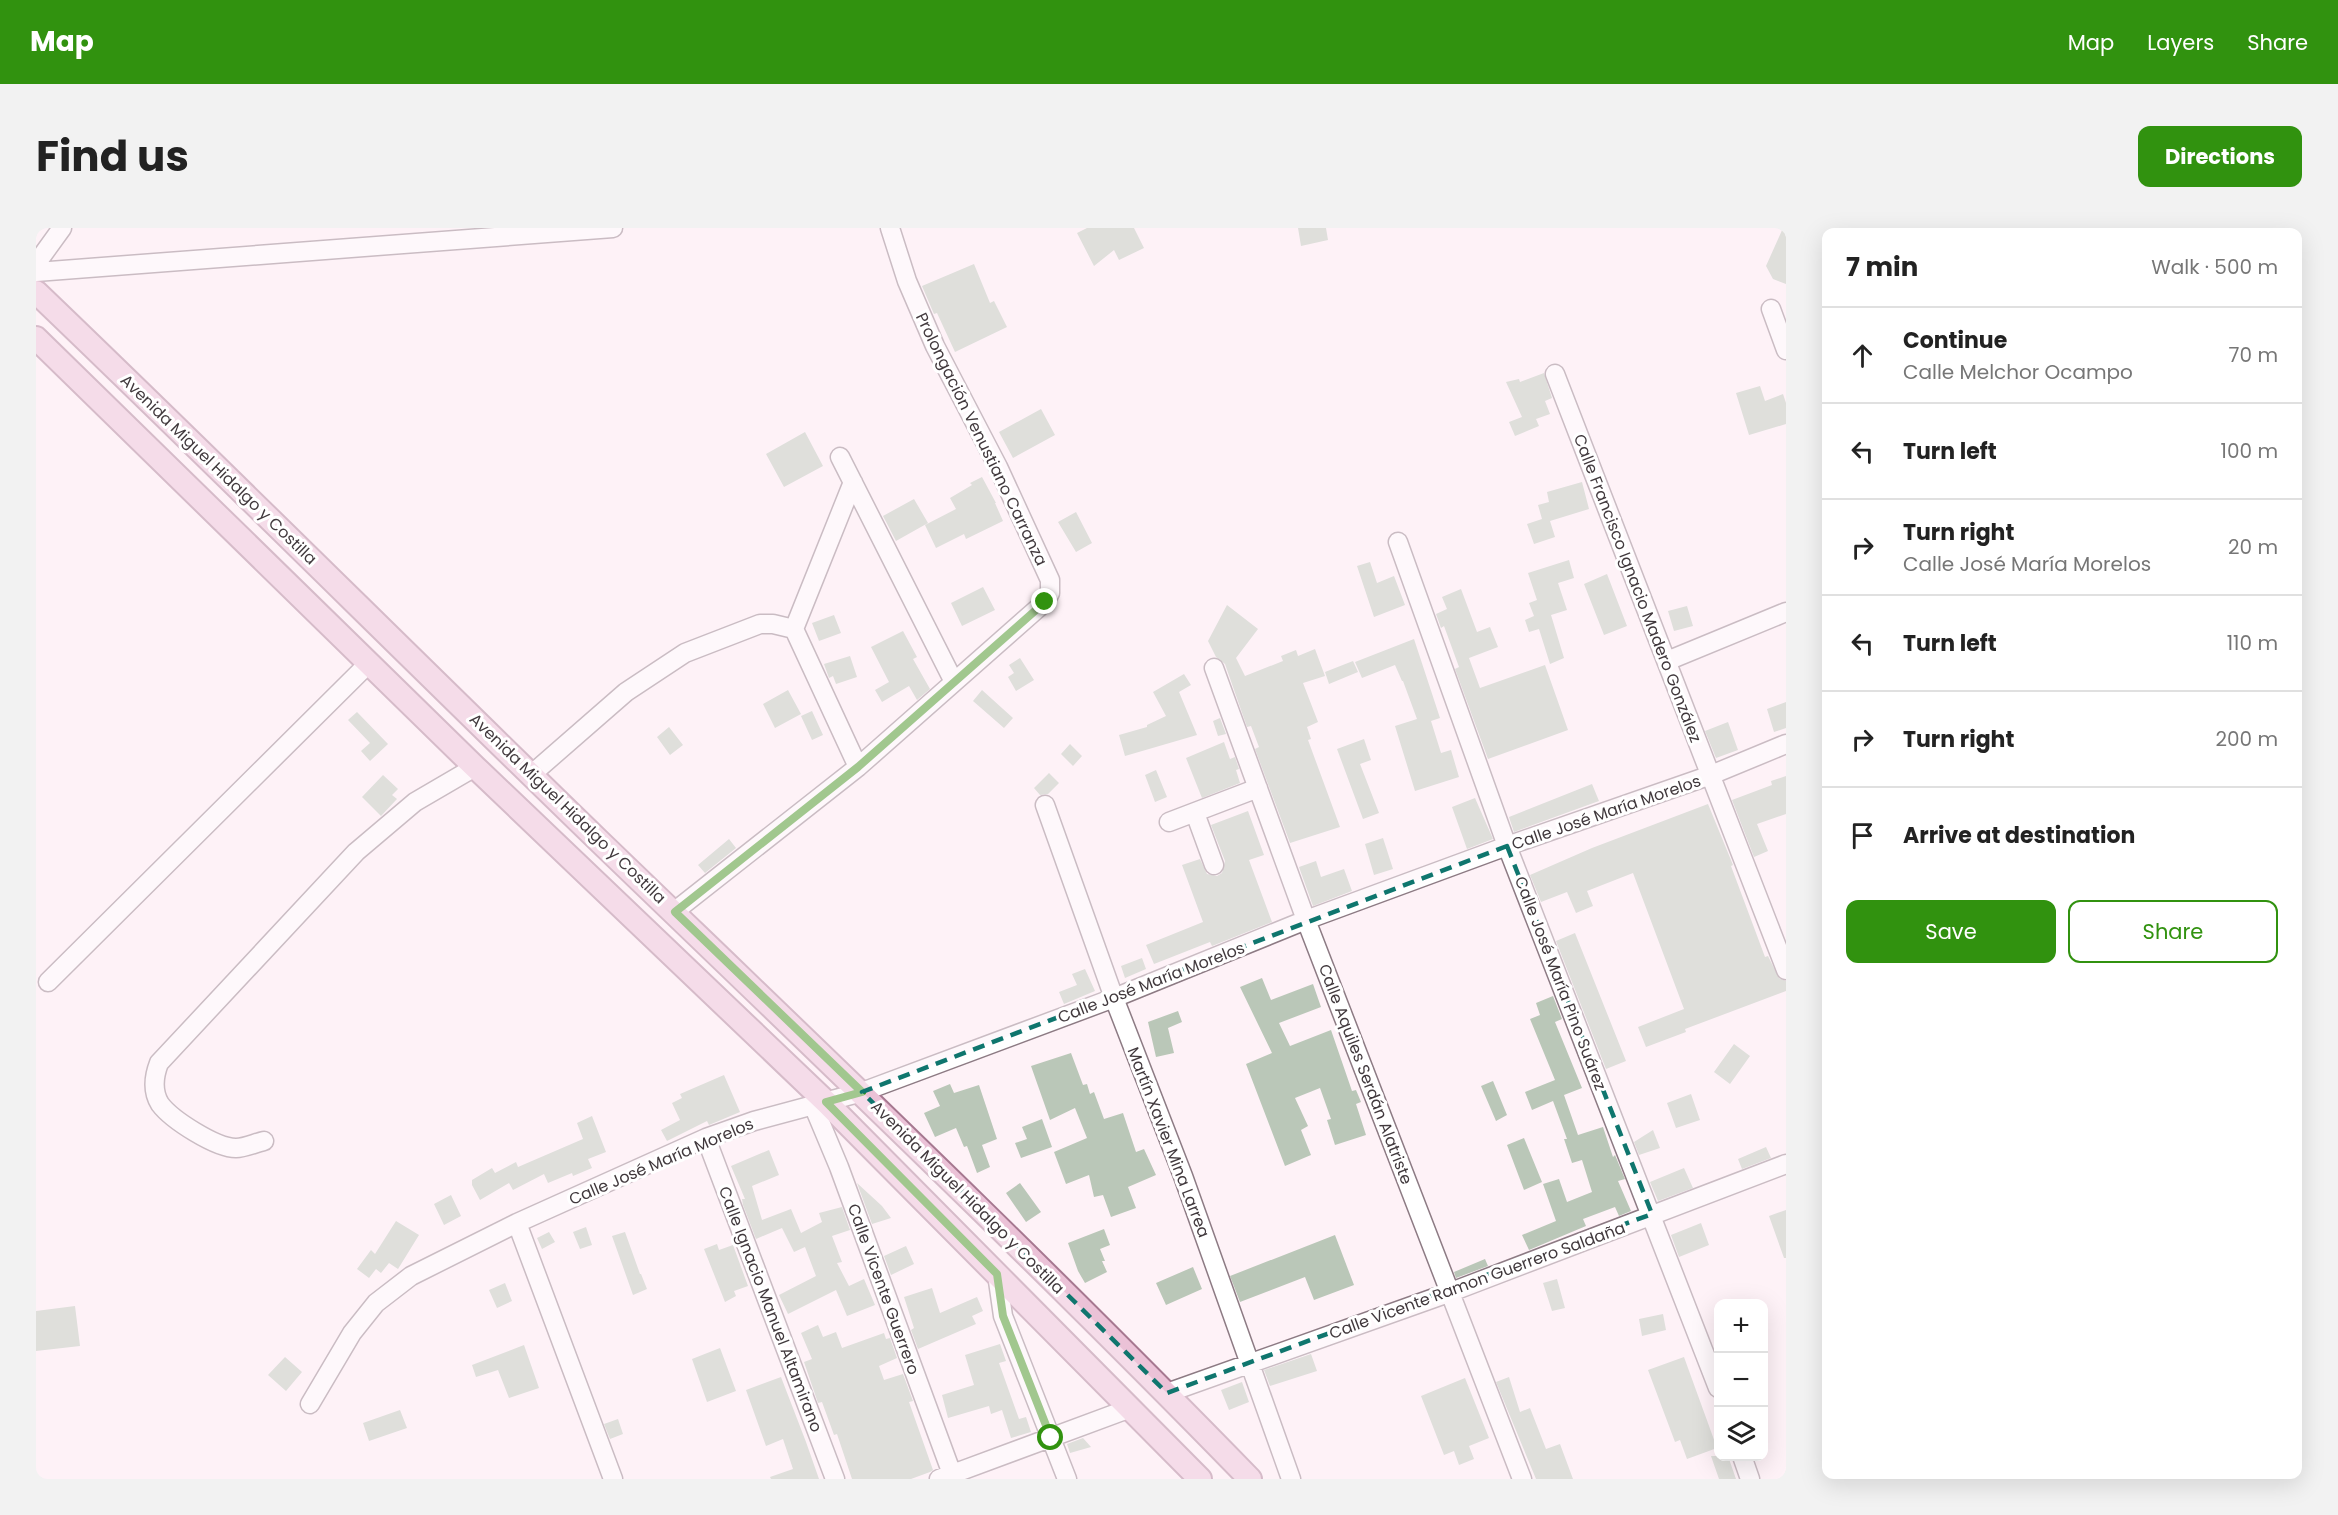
<!DOCTYPE html>
<meta charset="utf-8">
<style>
:root{--surface:#fff;--page:#f2f2f2;--text:#222;--muted:#767676;--line:#e0e0e0;--accent:#31920f}
body{margin:0;font-family:Poppins,sans-serif;background:var(--page);color:var(--text)}
.controls{position:absolute;right:18px;bottom:18px;display:grid;overflow:hidden;border-radius:12px;box-shadow:0 6px 24px #0002}
.controls button{width:54px;height:54px;display:grid;place-items:center;padding:0;border:0;border-bottom:2px solid var(--line);background:var(--surface);color:var(--text);font:30px sans-serif}
.stop{position:absolute;width:18px;height:18px;margin:-14px;border:4px solid #31920f;border-radius:50%;background:#fff}
.stop.end{background:#31920f;border-color:#fff;box-shadow:0 2px 6px #0008}
.list{margin:0;padding:0;list-style:none}
h2{display:flex;justify-content:space-between;align-items:center;height:78px;margin:0;padding:0 24px;font-size:26px}
h2 small{font-size:20px;font-weight:400;color:var(--muted)}
.list li{display:grid;grid-template-columns:39px 1fr auto;gap:18px;align-items:center;box-sizing:border-box;height:96px;padding:0 24px;border-top:2px solid var(--line)}
.list b{display:block;font-size:22px;white-space:nowrap}
.list p{margin:0;font-size:20px;white-space:nowrap;color:var(--muted)}
.list em{font-size:20px;font-style:normal;color:var(--muted)}
.actions{display:flex;gap:12px;padding:18px 24px}
.actions a{flex:1;padding:14px 0;border:2px solid var(--accent);border-radius:12px;text-align:center;font-size:21px;color:var(--accent)}
.actions .main{background:var(--accent);color:#fff}
.icon{flex:none;width:33px;height:33px;fill:none;stroke:currentColor;stroke-width:2;stroke-linecap:round;stroke-linejoin:round}
.map{position:relative;flex:none;width:1750px;height:1251px;overflow:hidden;border-radius:12px}
header{display:flex;align-items:center;gap:36px;box-sizing:border-box;height:84px;padding:0 30px;background:var(--accent);color:#fff}
header strong{font-size:28px}
nav{display:flex;gap:33px;margin-inline-start:auto;font-size:21px}
.intro{display:flex;align-items:center;justify-content:space-between;box-sizing:border-box;height:144px;padding:0 36px}
h1{margin:0;font-size:42px}
.button{padding:15px 27px;border-radius:12px;background:var(--accent);color:#fff;font-size:21px;font-weight:700}
main{display:flex;gap:36px;padding:0 36px}
aside{flex:1;background:var(--surface);border-radius:12px;box-shadow:0 6px 24px #0002}
.map>svg:first-child{display:block}
.building{fill:#bac7b8}
.lines{fill:none;stroke-linecap:round;stroke-linejoin:round}
.minor-casing{stroke:#8d7b84;stroke-width:21}
.major-casing{stroke:#a67890;stroke-width:26}
.minor{stroke:#fff;stroke-width:18}
.major{stroke:#ebc2d7;stroke-width:22}
.route{stroke:#31920f;stroke-width:8}
.marked{fill:none;stroke:#0f766e;stroke-width:4.5;stroke-dasharray:12 8;stroke-linejoin:round}
.labels{text-anchor:middle;stroke-width:6;stroke-linejoin:round;paint-order:stroke}
.street-label{font-size:16px;fill:#41393d;stroke:#fff}
</style>
<header>
<strong>Map</strong>
<nav><a>Map</a><a>Layers</a><a>Share</a></nav>
</header>
<div class="intro"><h1>Find us</h1><a class="button">Directions</a></div>
<main>
<div class="map">
<svg width="1750" height="1251" viewBox="0 0 1750 1251">
<rect width="100%" height="100%" fill="#fef2f7"/>
<path class="building" d="M 1051,0 L 1098,0 L 1108,20 L 1083,32 L 1078,22 L 1058,38 L 1041,5 Z
M 1262,0 L 1290,0 L 1292,12 L 1265,18 Z
M 1747,0 L 1750,0 L 1750,56 L 1737,51 L 1730,38 Z
M 938,36 L 954,75 L 958,73 L 971,99 L 919,124 L 901,85 L 898,86 L 886,58 Z
M 1508,145 L 1516,170 L 1509,173 L 1514,186 L 1500,191 L 1503,198 L 1479,208 L 1473,194 L 1486,189 L 1470,154 L 1483,151 L 1484,154 Z
M 1724,158 L 1729,173 L 1747,166 L 1750,175 L 1750,196 L 1713,207 L 1700,165 Z
M 1005,181 L 1019,207 L 977,230 L 963,204 Z
M 769,204 L 787,238 L 748,259 L 730,226 Z
M 946,249 L 960,275 L 959,275 L 967,293 L 930,311 L 928,306 L 900,320 L 889,297 L 920,281 L 914,270 L 936,257 L 934,255 Z
M 1546,254 L 1553,281 L 1514,293 L 1519,309 L 1498,316 L 1491,296 L 1506,291 L 1502,277 L 1513,274 L 1511,264 Z
M 878,271 L 892,295 L 860,313 L 847,288 Z
M 1040,284 L 1056,315 L 1040,324 L 1022,294 Z
M 1533,332 L 1538,350 L 1522,355 L 1531,382 L 1515,387 L 1528,430 L 1514,436 L 1503,401 L 1493,404 L 1489,392 L 1498,388 L 1493,375 L 1501,372 L 1492,345 Z
M 1334,334 L 1341,355 L 1358,348 L 1369,377 L 1338,389 L 1321,338 Z
M 1571,346 L 1591,398 L 1568,407 L 1548,356 Z
M 947,359 L 959,382 L 926,398 L 915,375 Z
M 1425,361 L 1441,404 L 1454,399 L 1462,419 L 1433,430 L 1444,460 L 1509,437 L 1532,502 L 1452,531 L 1419,441 L 1423,439 L 1408,398 L 1405,400 L 1400,386 L 1411,381 L 1406,369 Z
M 1191,377 L 1222,401 L 1200,430 L 1209,448 L 1247,433 L 1245,428 L 1260,422 L 1262,428 L 1279,421 L 1289,448 L 1267,455 L 1282,494 L 1271,499 L 1275,511 L 1272,512 L 1304,599 L 1254,615 L 1219,521 L 1223,519 L 1215,498 L 1211,499 L 1189,436 L 1180,429 L 1172,413 Z
M 1651,378 L 1657,398 L 1638,403 L 1632,383 Z
M 798,387 L 805,405 L 783,413 L 776,395 Z
M 867,403 L 881,429 L 877,431 L 894,461 L 881,472 L 873,458 L 846,474 L 839,462 L 853,454 L 835,419 Z
M 1378,411 L 1404,490 L 1395,493 L 1405,525 L 1415,522 L 1423,549 L 1379,563 L 1359,498 L 1381,491 L 1367,453 L 1366,453 L 1359,437 L 1326,450 L 1319,434 Z
M 814,428 L 821,449 L 800,456 L 797,448 L 793,450 L 788,436 Z
M 984,430 L 998,452 L 980,463 L 972,449 L 978,445 L 973,437 Z
M 1317,433 L 1322,444 L 1293,456 L 1289,444 Z
M 1148,446 L 1155,457 L 1143,464 L 1161,507 L 1089,528 L 1083,507 L 1111,499 L 1111,497 L 1130,488 L 1117,464 Z
M 752,462 L 765,486 L 739,500 L 727,476 Z
M 946,462 L 977,490 L 968,500 L 937,473 Z
M 1750,474 L 1750,500 L 1738,504 L 1731,481 Z
M 776,483 L 787,507 L 776,512 L 765,488 Z
M 321,484 L 352,516 L 334,533 L 325,523 L 334,515 L 312,492 Z
M 1184,490 L 1190,506 L 1182,508 L 1177,493 Z
M 1692,494 L 1702,522 L 1680,530 L 1669,503 Z
M 633,499 L 647,517 L 634,527 L 621,509 Z
M 1328,511 L 1335,532 L 1324,536 L 1343,585 L 1327,591 L 1301,521 Z
M 1188,514 L 1194,531 L 1199,529 L 1203,541 L 1200,542 L 1204,555 L 1166,570 L 1150,530 Z
M 1034,516 L 1046,528 L 1037,538 L 1025,526 Z
M 1120,542 L 1131,569 L 1119,574 L 1109,547 Z
M 1013,545 L 1023,555 L 1012,566 L 1004,567 L 998,560 Z
M 347,547 L 362,561 L 356,567 L 361,571 L 345,588 L 326,569 Z
M 1750,548 L 1750,586 L 1721,596 L 1732,623 L 1718,629 L 1696,572 L 1736,557 L 1735,553 Z
M 1556,556 L 1563,573 L 1478,604 L 1473,589 Z
M 1439,570 L 1457,611 L 1431,621 L 1416,579 Z
M 1672,576 L 1697,637 L 1695,638 L 1729,729 L 1732,728 L 1743,750 L 1750,753 L 1750,763 L 1649,801 L 1650,804 L 1610,819 L 1602,799 L 1648,781 L 1597,645 L 1551,663 L 1557,678 L 1540,685 L 1531,664 L 1505,674 L 1494,647 L 1556,620 Z
M 1212,583 L 1228,627 L 1213,632 L 1236,694 L 1176,718 L 1174,714 L 1118,736 L 1110,717 L 1167,694 L 1146,637 L 1164,631 L 1171,646 L 1181,648 L 1186,645 L 1189,633 L 1175,597 Z
M 1347,610 L 1357,641 L 1338,647 L 1329,616 Z
M 693,611 L 700,620 L 669,645 L 662,637 Z
M 1280,633 L 1285,649 L 1308,641 L 1316,663 L 1277,678 L 1263,639 Z
M 1539,705 L 1590,833 L 1570,841 L 1520,713 Z
M 1106,730 L 1110,741 L 1089,750 L 1085,738 Z
M 1049,741 L 1059,763 L 1028,776 L 1023,764 L 1041,757 L 1036,746 Z
M 1226,750 L 1235,772 L 1277,756 L 1285,779 L 1243,795 L 1254,818 L 1295,802 L 1316,863 L 1320,862 L 1325,874 L 1320,876 L 1330,907 L 1299,917 L 1291,892 L 1295,891 L 1284,860 L 1259,870 L 1272,898 L 1265,902 L 1275,927 L 1249,938 L 1210,836 L 1236,825 L 1204,759 Z
M 1517,768 L 1526,791 L 1519,794 L 1546,860 L 1528,867 L 1542,907 L 1567,899 L 1577,929 L 1579,927 L 1589,951 L 1582,953 L 1595,983 L 1583,988 L 1579,979 L 1547,991 L 1550,998 L 1493,1022 L 1486,1007 L 1520,993 L 1507,956 L 1523,951 L 1531,974 L 1556,964 L 1546,932 L 1536,935 L 1528,911 L 1531,911 L 1517,873 L 1496,882 L 1489,864 L 1519,852 L 1494,791 L 1504,787 L 1500,775 Z
M 1142,783 L 1146,794 L 1132,800 L 1138,825 L 1120,829 L 1112,794 Z
M 1698,816 L 1714,828 L 1694,856 L 1678,844 Z
M 1035,825 L 1047,857 L 1051,856 L 1054,866 L 1058,864 L 1068,891 L 1087,885 L 1100,924 L 1108,921 L 1120,947 L 1092,959 L 1100,980 L 1075,989 L 1067,967 L 1058,969 L 1053,947 L 1030,956 L 1018,924 L 1051,910 L 1039,880 L 1014,892 L 995,838 Z
M 688,847 L 704,884 L 673,897 L 671,893 L 631,913 L 625,902 L 644,892 L 636,875 L 646,870 L 644,866 Z
M 1457,853 L 1471,887 L 1460,893 L 1445,858 Z
M 914,856 L 918,865 L 943,857 L 961,911 L 946,917 L 954,939 L 941,945 L 931,918 L 928,919 L 920,900 L 899,909 L 888,885 L 904,878 L 897,863 Z
M 1655,866 L 1664,892 L 1640,900 L 1631,875 Z
M 556,888 L 570,924 L 552,931 L 556,940 L 537,948 L 536,945 L 512,955 L 508,946 L 477,962 L 473,955 L 444,972 L 436,957 L 436,952 L 456,940 L 459,945 L 480,934 L 482,939 L 547,911 L 541,895 Z
M 1006,891 L 1016,919 L 985,930 L 979,915 L 991,911 L 986,899 Z
M 1617,902 L 1624,920 L 1603,927 L 1598,914 Z
M 1488,910 L 1506,954 L 1488,962 L 1471,917 Z
M 1730,919 L 1735,930 L 1706,941 L 1702,931 Z
M 733,922 L 743,947 L 716,958 L 726,992 L 755,981 L 765,1005 L 786,994 L 783,985 L 806,979 L 814,1002 L 796,1008 L 806,1034 L 801,1035 L 813,1058 L 828,1051 L 839,1077 L 811,1088 L 800,1062 L 752,1086 L 743,1067 L 780,1048 L 769,1019 L 758,1024 L 746,1000 L 720,1011 L 707,977 L 706,971 L 709,971 L 695,938 Z
M 1648,940 L 1657,960 L 1622,973 L 1614,954 Z
M 821,955 L 846,978 L 855,990 L 836,996 Z
M 984,955 L 1005,984 L 990,994 L 970,965 Z
M 415,967 L 425,988 L 408,997 L 398,976 Z
M 1750,982 L 1750,1030 L 1748,1030 L 1733,988 Z
M 360,993 L 383,1007 L 362,1041 L 353,1035 L 345,1045 L 340,1041 L 333,1050 L 321,1041 L 335,1022 L 339,1026 Z
M 1665,995 L 1673,1017 L 1643,1029 L 1635,1007 Z
M 550,999 L 556,1017 L 544,1021 L 537,1004 Z
M 1068,1001 L 1074,1017 L 1064,1021 L 1069,1033 L 1066,1033 L 1071,1044 L 1049,1055 L 1042,1043 L 1032,1015 Z
M 513,1004 L 519,1014 L 506,1021 L 501,1010 Z
M 589,1004 L 604,1046 L 605,1046 L 611,1061 L 597,1067 L 576,1008 Z
M 1299,1007 L 1318,1057 L 1278,1072 L 1269,1049 L 1204,1074 L 1194,1048 Z
M 681,1016 L 683,1022 L 697,1017 L 712,1058 L 698,1063 L 700,1068 L 689,1074 L 668,1021 Z
M 870,1018 L 878,1036 L 855,1047 L 848,1028 Z
M 1449,1031 L 1452,1038 L 1420,1050 L 1418,1044 Z
M 1157,1039 L 1166,1061 L 1130,1077 L 1120,1055 Z
M 1521,1051 L 1529,1080 L 1516,1083 L 1507,1055 Z
M 469,1055 L 476,1073 L 461,1080 L 453,1062 Z
M 896,1060 L 904,1085 L 941,1069 L 947,1083 L 936,1088 L 940,1096 L 882,1121 L 875,1102 L 878,1100 L 868,1069 Z
M 39,1078 L 44,1118 L 0,1123 L 0,1083 Z
M 1627,1086 L 1630,1102 L 1606,1108 L 1603,1091 Z
M 782,1097 L 787,1109 L 800,1104 L 806,1120 L 848,1105 L 850,1111 L 854,1110 L 861,1130 L 843,1138 L 848,1152 L 867,1146 L 877,1173 L 873,1174 L 897,1242 L 894,1244 L 875,1251 L 816,1251 L 801,1206 L 798,1207 L 786,1174 L 782,1175 L 768,1134 L 776,1131 L 765,1105 Z
M 964,1116 L 970,1133 L 963,1135 L 983,1191 L 990,1189 L 995,1204 L 975,1210 L 966,1182 L 955,1186 L 953,1178 L 912,1190 L 906,1167 L 938,1157 L 929,1127 Z
M 488,1117 L 503,1160 L 473,1170 L 462,1142 L 440,1149 L 436,1137 Z
M 684,1120 L 700,1163 L 671,1174 L 656,1131 Z
M 1275,1126 L 1281,1143 L 1234,1158 L 1228,1142 Z
M 249,1129 L 266,1144 L 250,1163 L 232,1147 Z
M 1648,1129 L 1681,1220 L 1651,1231 L 1644,1212 L 1639,1214 L 1612,1142 Z
M 745,1149 L 770,1214 L 783,1251 L 735,1251 L 734,1249 L 757,1241 L 747,1211 L 730,1218 L 710,1162 Z
M 1473,1149 L 1484,1184 L 1494,1180 L 1510,1221 L 1524,1216 L 1537,1251 L 1500,1251 L 1460,1154 Z
M 1429,1150 L 1453,1210 L 1433,1218 L 1438,1231 L 1423,1237 L 1418,1223 L 1408,1227 L 1385,1168 Z
M 1206,1154 L 1213,1174 L 1193,1182 L 1185,1162 Z
M 364,1182 L 371,1200 L 333,1213 L 327,1195 Z
M 582,1191 L 587,1206 L 574,1211 L 568,1196 Z
M 1047,1210 L 1055,1219 L 1034,1225 L 1031,1216 Z
M 1675,1228 L 1692,1228 L 1700,1251 L 1683,1251 Z"/>
<g class="lines">
<defs>
<path id="minor" d="M 0,36 L 26,0
M 0,44 L 577,0
M 1735,81 L 1750,122
M 1519,146 L 1750,742
M 804,229 L 918,454
M 817,254 L 758,401 L 822,539
M 1362,314 L 1471,618 L 1682,1160
M 1631,433 L 1750,384
M 1178,440 L 1270,692 L 1486,1251
M 496,546 L 590,464 L 649,425 L 724,396 L 737,396 L 758,401
M 1009,577 L 1078,770 L 1147,948 L 1255,1251
M 1159,585 L 1178,637
M 1133,594 L 1222,560
M 639,683 L 822,539 L 1009,374 L 1014,365 L 1014,352 L 962,239 L 899,118 L 871,53 L 854,0
M 12,754 L 332,436
M 777,877 L 803,939 L 916,1246
M 670,910 L 799,1251
M 228,913 C 219,915 209,920 200,920 C 180,920 136,892 124,876 C 116,863 118,848 123,835 L 320,624 L 379,574 L 439,539
M 481,995 L 577,1251
M 961,1046 L 967,1088 L 1031,1251
M 1131,1165 L 1415,1064 L 1750,936
M 274,1176 L 316,1105 L 340,1075 L 375,1048 L 481,995 L 670,910 L 718,893 L 826,864 L 1078,770 L 1270,692 L 1471,618 L 1675,547 L 1750,516
M 1706,1228 L 1714,1251
M 903,1251 L 1092,1181"/>
<path id="major" d="M 0,64 C 189,245 374,430 562,612 C 781,823 1002,1033 1214,1251
M 0,110 L 439,539 L 790,874 L 1164,1251"/>
</defs>
<use href="#minor" class="minor-casing"/>
<use href="#major" class="major-casing"/>
<use href="#minor" class="minor"/>
<use href="#major" class="major"/>
</g>
<g class="lines">
<path class="route" d="M 1009,374 L 822,539 L 639,684 L 826,864 L 790,874 L 961,1046 L 967,1088 L 1015,1210"/>
</g>
<path d="M0 0H1750V1251H0ZM 1471,618 L 1616,986 L 1131,1165 L 826,864 Z" fill="#fef2f7" fill-opacity=".55" fill-rule="evenodd"/>
<path class="marked" d="M 1471,618 L 1616,986 L 1131,1165 L 826,864 Z"/>
<g class="labels">
<g class="street-label">
<text transform="translate(946 211) rotate(64)" y="6">Prolongación Venustiano Carranza</text>
<text transform="translate(183 241) rotate(44)" y="6">Avenida Miguel Hidalgo y Costilla</text>
<text transform="translate(1602 360) rotate(69)" y="6">Calle Francisco Ignacio Madero González</text>
<text transform="translate(532 580) rotate(44)" y="6">Avenida Miguel Hidalgo y Costilla</text>
<text transform="translate(1570 584) rotate(-19)" y="6">Calle José María Morelos</text>
<text transform="translate(1115 754) rotate(-21)" y="6">Calle José María Morelos</text>
<text transform="translate(1525 755) rotate(69)" y="6">Calle José María Pino Suárez</text>
<text transform="translate(1330 846) rotate(69)" y="6">Calle Aquiles Serdán Alatriste</text>
<text transform="translate(1133 914) rotate(69)" y="6">Martín Xavier Mina Larrea</text>
<text transform="translate(625 933) rotate(-23)" y="6">Calle José María Morelos</text>
<text transform="translate(932 969) rotate(45)" y="6">Avenida Miguel Hidalgo y Costilla</text>
<text transform="translate(1441 1052) rotate(-20)" y="6">Calle Vicente Ramon Guerrero Saldaña</text>
<text transform="translate(848 1061) rotate(70)" y="6">Calle Vicente Guerrero</text>
<text transform="translate(735 1081) rotate(69)" y="6">Calle Ignacio Manuel Altamirano</text>
</g>
</g>
</svg>
<div class="controls">
<button>+</button>
<button>−</button>
<button><svg class="icon" aria-label="layers" viewBox="0 0 24 24"><path d="M12 4l9 5-9 5-9-5zM3 14l9 5 9-5"/></svg></button>
</div>
<div class="stop" style="left:1015px;top:1210px"></div>
<div class="stop end" style="left:1009px;top:374px"></div>
</div>
<aside>
<h2>7 min<small>Walk · 500 m</small></h2>
<ul class="list">
<li><svg class="icon" aria-label="ahead" viewBox="0 0 24 24"><path d="M12 20V5M6 11l6-6 6 6"/></svg><div><b>Continue</b><p>Calle Melchor Ocampo</p></div><em>70 m</em></li>
<li><svg class="icon" aria-label="left" viewBox="0 0 24 24"><path d="M17 20v-9H6M10 6l-5 5 5 5"/></svg><div><b>Turn left</b></div><em>100 m</em></li>
<li><svg class="icon" aria-label="right" viewBox="0 0 24 24"><path d="M7 20v-9h11M14 6l5 5-5 5"/></svg><div><b>Turn right</b><p>Calle José María Morelos</p></div><em>20 m</em></li>
<li><svg class="icon" aria-label="left" viewBox="0 0 24 24"><path d="M17 20v-9H6M10 6l-5 5 5 5"/></svg><div><b>Turn left</b></div><em>110 m</em></li>
<li><svg class="icon" aria-label="right" viewBox="0 0 24 24"><path d="M7 20v-9h11M14 6l5 5-5 5"/></svg><div><b>Turn right</b></div><em>200 m</em></li>
<li><svg class="icon" aria-label="arrive" viewBox="0 0 24 24"><path d="M6 21V4h12l-3 4 3 4H6"/></svg><div><b>Arrive at destination</b></div></li>
</ul>
<div class="actions"><a class="main">Save</a><a>Share</a></div>
</aside>
</main>
